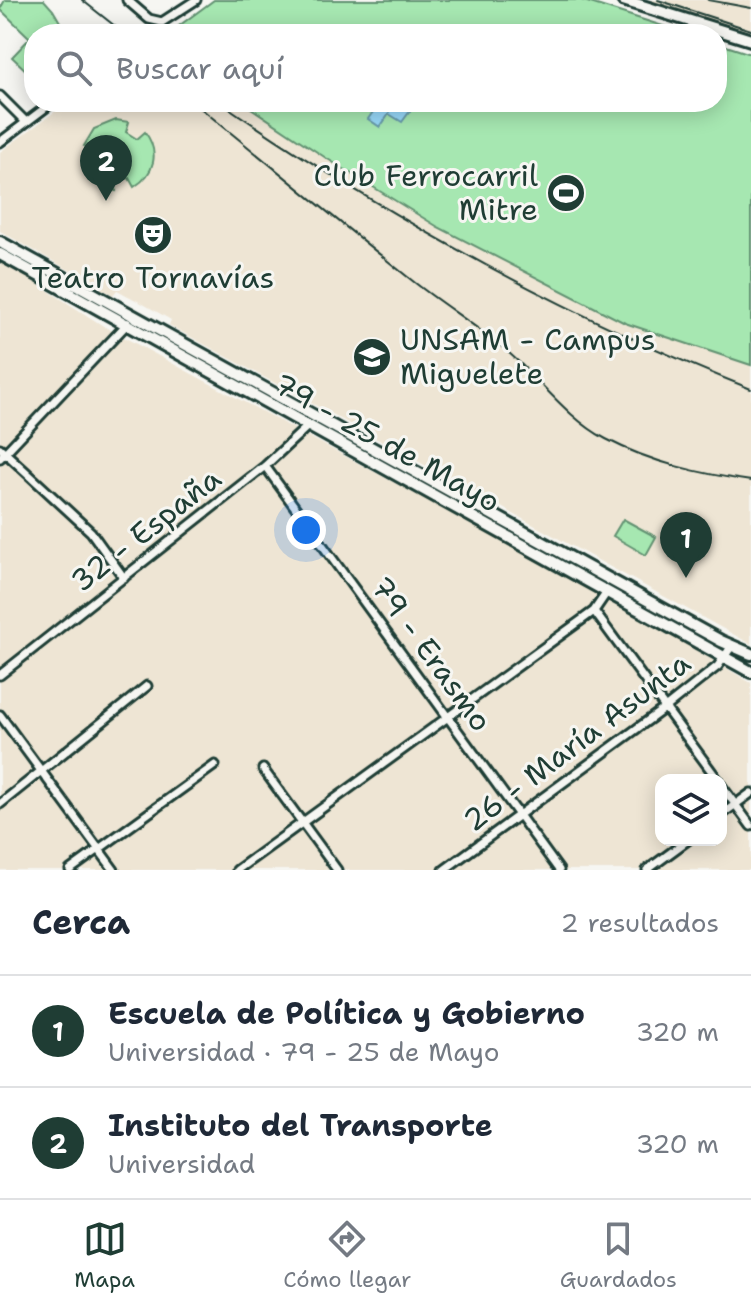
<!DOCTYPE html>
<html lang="es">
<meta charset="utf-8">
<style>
:root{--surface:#fff;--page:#f2f2f3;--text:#1f2937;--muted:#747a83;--line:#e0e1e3;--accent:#1f3d34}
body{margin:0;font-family:"Shantell Sans",sans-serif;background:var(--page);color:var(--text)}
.controls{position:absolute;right:24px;bottom:24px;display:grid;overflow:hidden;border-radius:16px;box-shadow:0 4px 20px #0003}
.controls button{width:72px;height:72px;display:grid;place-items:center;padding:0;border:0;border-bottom:2px solid var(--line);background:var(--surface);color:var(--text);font:40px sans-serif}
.you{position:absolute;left:306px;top:530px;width:28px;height:28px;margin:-20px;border:6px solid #fff;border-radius:50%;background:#1a73e8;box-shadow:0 0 0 12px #1a73e833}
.badge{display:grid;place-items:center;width:52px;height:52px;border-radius:50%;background:var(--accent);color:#fff;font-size:26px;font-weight:700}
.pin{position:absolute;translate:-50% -66px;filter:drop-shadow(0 2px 4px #0008)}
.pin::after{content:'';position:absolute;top:42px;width:28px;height:24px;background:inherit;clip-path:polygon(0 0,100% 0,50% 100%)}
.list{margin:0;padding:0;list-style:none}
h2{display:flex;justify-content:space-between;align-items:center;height:104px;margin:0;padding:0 32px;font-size:34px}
h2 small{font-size:26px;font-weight:400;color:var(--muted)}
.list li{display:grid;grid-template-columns:52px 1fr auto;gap:24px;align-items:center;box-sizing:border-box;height:112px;padding:0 32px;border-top:2px solid var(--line)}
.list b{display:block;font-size:30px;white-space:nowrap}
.list p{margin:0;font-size:26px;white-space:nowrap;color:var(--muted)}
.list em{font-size:26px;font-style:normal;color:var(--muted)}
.icon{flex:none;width:44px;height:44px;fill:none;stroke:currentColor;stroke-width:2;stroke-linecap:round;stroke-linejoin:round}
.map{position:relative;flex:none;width:751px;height:870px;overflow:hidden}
.search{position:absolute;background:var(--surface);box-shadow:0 4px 20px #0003;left:24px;right:24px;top:24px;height:88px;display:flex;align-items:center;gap:20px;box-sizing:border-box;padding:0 28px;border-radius:32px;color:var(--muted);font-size:30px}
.sheet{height:328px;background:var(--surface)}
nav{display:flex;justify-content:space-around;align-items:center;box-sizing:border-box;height:112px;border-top:2px solid var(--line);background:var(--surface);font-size:22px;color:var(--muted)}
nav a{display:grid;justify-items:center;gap:4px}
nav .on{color:var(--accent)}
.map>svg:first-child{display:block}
.built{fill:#eee5d4;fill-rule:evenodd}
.green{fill:#a6e7b1;stroke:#629272;stroke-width:2}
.water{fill:#98d9fa;stroke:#689bab;stroke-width:2}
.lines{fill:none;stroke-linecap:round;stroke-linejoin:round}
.street-casing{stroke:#1f3d34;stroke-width:13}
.secondary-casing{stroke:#1f3d34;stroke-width:16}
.street{stroke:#f6f6f2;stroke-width:7}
.secondary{stroke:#f6f6f2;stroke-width:10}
.rail{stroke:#1f3d34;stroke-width:2}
.labels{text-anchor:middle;stroke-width:6;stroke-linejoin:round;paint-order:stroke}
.poi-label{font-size:30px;fill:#1f3d34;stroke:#f6f6f2;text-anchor:end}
.street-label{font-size:30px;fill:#1f3d34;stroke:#f6f6f2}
</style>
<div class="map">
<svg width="751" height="870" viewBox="0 0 751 870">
<rect width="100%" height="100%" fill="#f6f6f2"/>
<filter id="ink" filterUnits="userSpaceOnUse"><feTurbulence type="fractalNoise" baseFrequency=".0125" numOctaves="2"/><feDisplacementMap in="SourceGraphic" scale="16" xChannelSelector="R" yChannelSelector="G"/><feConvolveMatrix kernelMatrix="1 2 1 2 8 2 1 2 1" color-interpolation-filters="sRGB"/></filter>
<g filter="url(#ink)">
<path class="built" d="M 647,0 L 751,0 L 751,33 L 726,25 Z
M 68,102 L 242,102 L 326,158 L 625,323 L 751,365 L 751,644 L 169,325 L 171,320 L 145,305 L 117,290 L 113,295 L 0,231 L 0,152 Z
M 0,260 L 105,327 L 614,601 L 751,683 L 751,870 L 0,870 ZM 661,780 L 721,780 L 721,840 L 661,840 Z"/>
<path class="green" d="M 5,0 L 44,0 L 53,10 L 67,34 L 34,34 L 34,78 L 12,57 L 30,38 L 0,9 Z
M 214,0 L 581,0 L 688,34 L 168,34 Z
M 717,43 L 751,54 L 751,365 L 625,323 L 438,227 L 326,158 L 242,102 L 717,102 Z
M 116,120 L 129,122 L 126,132 L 137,139 L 145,132 C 160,152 155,174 134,187 L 129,178 L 117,180 L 116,191 C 102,189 92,182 86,170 L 95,165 L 94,149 L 84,146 L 94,129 Z
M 474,510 L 716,644 L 715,647 L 473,512 Z
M 623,519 L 656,537 L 646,555 L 613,536 Z"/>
<path class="water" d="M 380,102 L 397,102 L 410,111 L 402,122 L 389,114 L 380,127 L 368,119 Z"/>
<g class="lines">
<defs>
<path id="street" d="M 127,0 L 149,19 L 162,22 L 196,0
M 0,96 L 26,122
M 0,142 L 53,102
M 0,448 L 91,532 L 124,578
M 0,458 L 128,323
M 265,466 L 559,870
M 594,611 L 718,780
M 0,675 L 265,466 L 309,425
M 0,715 L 114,870
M 263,769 L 337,870
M 721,785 L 751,826
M 0,804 L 147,686
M 721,815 L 751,793
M 70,870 L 215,765
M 237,870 L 594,611 L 607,592
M 444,870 L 665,708 L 718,666 L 731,647
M 647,870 L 688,840"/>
<path id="secondary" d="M 623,0 L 751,40
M 0,242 L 721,641 L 751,654
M 0,254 L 751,672"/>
</defs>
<use href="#street" class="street-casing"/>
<use href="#secondary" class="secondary-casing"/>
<use href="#street" class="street"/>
<use href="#secondary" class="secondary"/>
<path class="rail" d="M 82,0 L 125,34
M 658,0 L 751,30
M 708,0 L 751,8
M 193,102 C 267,162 340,223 414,282 C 443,305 474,324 502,347 C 538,376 565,417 606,439 C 652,463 701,474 751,481
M 220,102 C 387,217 562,314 751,389"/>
</g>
</g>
<defs>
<symbol id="stadium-disc" viewBox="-11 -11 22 22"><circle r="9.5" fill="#1f3d34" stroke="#f6f6f2"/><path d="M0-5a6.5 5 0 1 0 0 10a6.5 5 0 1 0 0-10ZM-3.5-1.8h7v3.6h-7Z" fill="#fff"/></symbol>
<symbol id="theatre-disc" viewBox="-11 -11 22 22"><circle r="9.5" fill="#1f3d34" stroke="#f6f6f2"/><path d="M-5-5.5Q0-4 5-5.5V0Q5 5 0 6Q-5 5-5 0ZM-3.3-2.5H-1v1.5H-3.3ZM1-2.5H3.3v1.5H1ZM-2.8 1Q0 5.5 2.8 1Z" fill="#fff"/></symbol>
<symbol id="university-disc" viewBox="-11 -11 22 22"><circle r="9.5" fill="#1f3d34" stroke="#f6f6f2"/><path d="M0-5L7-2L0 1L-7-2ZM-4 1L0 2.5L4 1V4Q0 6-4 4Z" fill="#fff"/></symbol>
</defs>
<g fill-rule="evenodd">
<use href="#stadium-disc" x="544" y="171" width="44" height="44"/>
<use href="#theatre-disc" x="131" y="213" width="44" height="44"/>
<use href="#university-disc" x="350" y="335" width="44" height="44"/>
</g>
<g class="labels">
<g class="poi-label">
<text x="538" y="186">Club Ferrocarril<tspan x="538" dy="34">Mitre</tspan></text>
<text x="153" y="288" text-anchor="middle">Teatro Tornavías</text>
<text x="400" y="350" text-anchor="start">UNSAM - Campus<tspan x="400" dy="34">Miguelete</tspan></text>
</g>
<g class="street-label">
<text transform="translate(387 443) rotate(29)" y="10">79 - 25 de Mayo</text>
<text transform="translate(146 530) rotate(-38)" y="10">32 - España</text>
<text transform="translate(431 654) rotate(54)" y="10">79 - Erasmo</text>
<text transform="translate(577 742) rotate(-37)" y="10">26 - María Asunta</text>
</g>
</g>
</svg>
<div class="controls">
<button><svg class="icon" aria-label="layers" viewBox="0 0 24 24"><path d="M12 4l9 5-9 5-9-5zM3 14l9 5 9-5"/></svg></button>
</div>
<div class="you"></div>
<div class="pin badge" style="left:686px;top:578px">1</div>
<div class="pin badge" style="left:106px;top:201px">2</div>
<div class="search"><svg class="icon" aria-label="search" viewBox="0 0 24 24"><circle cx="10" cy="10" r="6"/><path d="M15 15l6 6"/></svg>Buscar aquí</div>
</div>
<section class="sheet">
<h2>Cerca<small>2 resultados</small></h2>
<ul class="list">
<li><span class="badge">1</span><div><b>Escuela de Política y Gobierno</b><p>Universidad · 79 - 25 de Mayo</p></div><em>320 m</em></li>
<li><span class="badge">2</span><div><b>Instituto del Transporte</b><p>Universidad</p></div><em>320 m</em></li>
</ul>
</section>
<nav>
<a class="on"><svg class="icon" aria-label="map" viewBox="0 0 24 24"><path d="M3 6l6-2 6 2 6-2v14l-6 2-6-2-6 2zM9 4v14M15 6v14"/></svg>Mapa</a>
<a><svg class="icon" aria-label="directions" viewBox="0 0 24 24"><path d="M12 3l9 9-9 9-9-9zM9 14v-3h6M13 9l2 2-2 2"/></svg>Cómo llegar</a>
<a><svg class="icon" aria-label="saved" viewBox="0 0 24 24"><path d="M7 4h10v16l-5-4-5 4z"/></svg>Guardados</a>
</nav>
